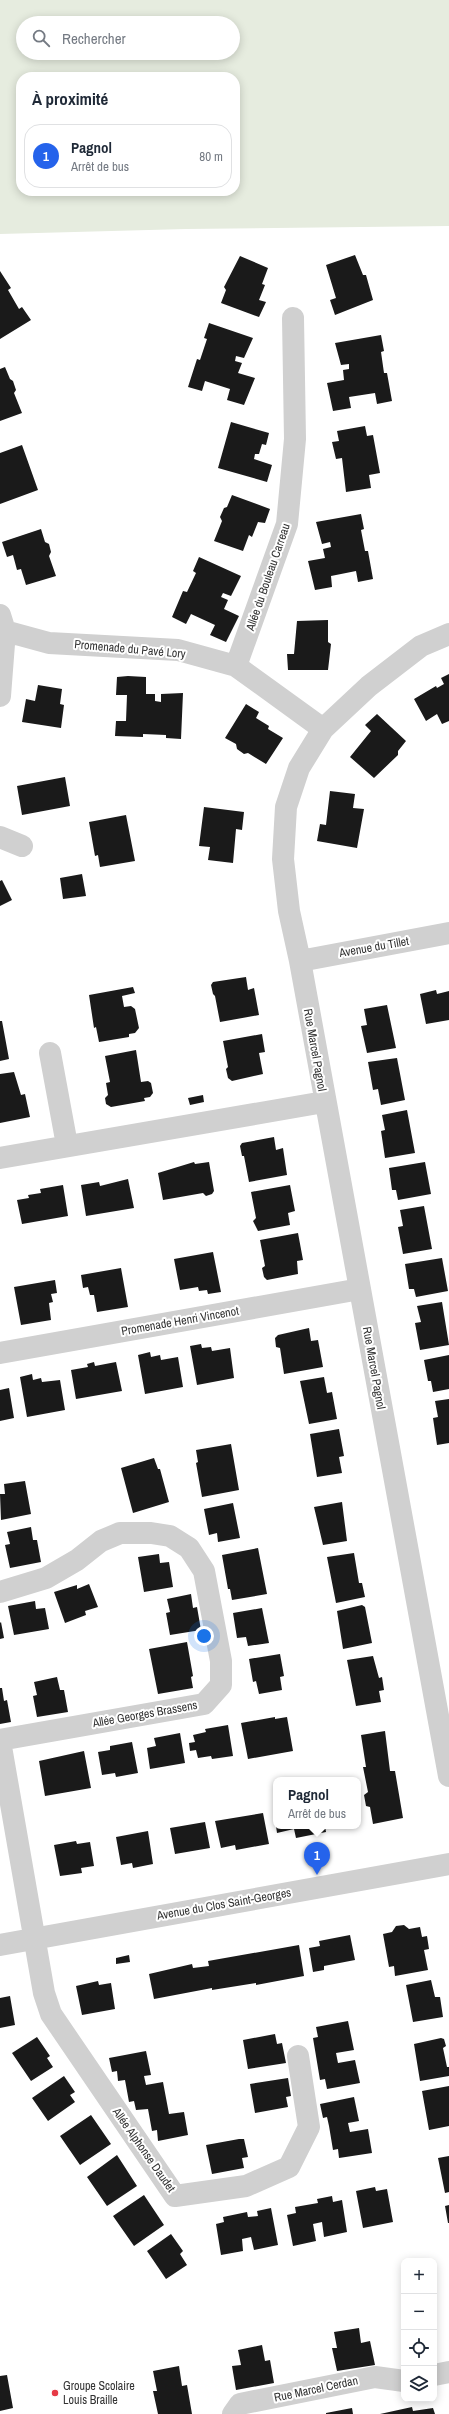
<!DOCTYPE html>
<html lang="fr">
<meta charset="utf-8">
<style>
:root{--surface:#fff;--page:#f2f2f3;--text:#1f2937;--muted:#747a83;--line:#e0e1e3;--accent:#2563eb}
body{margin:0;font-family:"Archivo Narrow",sans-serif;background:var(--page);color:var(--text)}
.controls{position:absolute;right:12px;bottom:12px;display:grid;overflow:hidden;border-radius:8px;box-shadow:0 2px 10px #0003}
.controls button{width:36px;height:36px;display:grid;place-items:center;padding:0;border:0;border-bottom:1px solid var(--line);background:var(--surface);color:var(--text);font:20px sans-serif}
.you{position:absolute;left:204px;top:1636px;width:14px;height:14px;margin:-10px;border:3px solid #fff;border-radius:50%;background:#1a73e8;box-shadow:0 0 0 6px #1a73e833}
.badge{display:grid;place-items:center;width:26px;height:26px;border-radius:50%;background:var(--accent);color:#fff;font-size:13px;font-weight:700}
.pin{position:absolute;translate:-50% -33px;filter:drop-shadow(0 1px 2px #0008)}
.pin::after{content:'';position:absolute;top:21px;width:14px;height:12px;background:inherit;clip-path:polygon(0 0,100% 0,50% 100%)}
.popup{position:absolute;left:273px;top:1777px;width:88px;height:52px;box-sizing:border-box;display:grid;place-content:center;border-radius:8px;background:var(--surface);filter:drop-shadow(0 1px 3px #0005);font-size:13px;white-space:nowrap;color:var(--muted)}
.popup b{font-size:15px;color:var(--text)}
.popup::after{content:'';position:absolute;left:50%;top:100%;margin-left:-8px;border:8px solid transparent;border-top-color:var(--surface)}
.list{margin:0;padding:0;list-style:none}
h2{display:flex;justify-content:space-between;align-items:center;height:52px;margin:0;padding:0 16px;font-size:17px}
h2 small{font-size:13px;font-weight:400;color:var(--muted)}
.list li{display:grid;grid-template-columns:26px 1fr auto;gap:12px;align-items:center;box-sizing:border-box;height:64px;margin:0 8px 8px;padding:0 8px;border:1px solid var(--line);border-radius:16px}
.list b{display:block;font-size:15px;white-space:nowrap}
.list p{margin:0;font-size:13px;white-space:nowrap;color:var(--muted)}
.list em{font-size:13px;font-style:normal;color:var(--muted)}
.icon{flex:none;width:22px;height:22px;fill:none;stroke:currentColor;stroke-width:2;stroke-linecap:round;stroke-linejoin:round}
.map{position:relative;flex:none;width:449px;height:2414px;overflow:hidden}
.search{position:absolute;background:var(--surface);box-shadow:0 2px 10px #0003;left:16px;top:16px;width:224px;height:44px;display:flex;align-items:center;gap:10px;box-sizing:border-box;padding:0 14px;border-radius:22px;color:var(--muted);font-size:15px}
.panel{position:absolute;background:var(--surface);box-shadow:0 2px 10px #0003;left:16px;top:72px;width:224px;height:124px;border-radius:16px}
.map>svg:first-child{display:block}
.green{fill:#e6ecdf;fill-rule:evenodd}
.building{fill:#1a1a1a}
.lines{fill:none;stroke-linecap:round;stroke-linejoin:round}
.minor{stroke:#d0d0d0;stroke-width:22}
.poi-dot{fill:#e63946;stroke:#fff;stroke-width:1.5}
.labels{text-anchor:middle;stroke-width:4;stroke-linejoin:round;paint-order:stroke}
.street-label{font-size:12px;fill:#333;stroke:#fff}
.poi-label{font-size:12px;fill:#333;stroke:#fff;text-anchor:start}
</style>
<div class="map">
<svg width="449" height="2414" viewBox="0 0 449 2414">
<rect width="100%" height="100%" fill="#fff"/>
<path class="green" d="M 0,0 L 449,0 L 449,226 L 186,229 L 0,234 ZM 23,23 L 233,23 L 233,53 L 23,53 ZM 21,77 L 235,77 L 235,191 L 21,191 Z"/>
<path class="building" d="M 355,255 L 363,275 L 366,275 L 373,300 L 335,315 L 330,300 L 336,298 L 326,265 Z
M 240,256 L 268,268 L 262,284 L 265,285 L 259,300 L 266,302 L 259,317 L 221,303 L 226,290 L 224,287 Z
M 0,271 L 11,288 L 8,290 L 19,309 L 22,307 L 31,320 L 0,339 Z
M 209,323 L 253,338 L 244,358 L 236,356 L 235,361 L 242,363 L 238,373 L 255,378 L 244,405 L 227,400 L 230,389 L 205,381 L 202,391 L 188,387 L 197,359 L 200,360 L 207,339 L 204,338 Z
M 381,335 L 384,351 L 381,352 L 384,373 L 387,373 L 392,401 L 377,404 L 375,393 L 349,397 L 351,408 L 333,411 L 327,383 L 344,380 L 343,370 L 349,369 L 349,364 L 341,365 L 335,343 Z
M 5,367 L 10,379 L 13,381 L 16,390 L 14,393 L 22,413 L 0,421 L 0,369 Z
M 231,422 L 269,433 L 266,445 L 262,444 L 259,454 L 255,454 L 254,459 L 272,465 L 267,482 L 218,468 Z
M 365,426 L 367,436 L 373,435 L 380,473 L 369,475 L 371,488 L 346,492 L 342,458 L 336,459 L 332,442 L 339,441 L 337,431 Z
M 22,445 L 38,490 L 0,504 L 0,453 Z
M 232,495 L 270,509 L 265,523 L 258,522 L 252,537 L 249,535 L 243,551 L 214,541 L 222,521 L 220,517 L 224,508 L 227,507 Z
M 361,514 L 364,529 L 361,530 L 365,551 L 368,551 L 373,579 L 358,582 L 356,571 L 331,576 L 332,587 L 315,590 L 308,561 L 325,558 L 323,549 L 331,547 L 330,542 L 322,544 L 316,522 Z
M 41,529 L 45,542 L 49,544 L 51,552 L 49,556 L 56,576 L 26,585 L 21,569 L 17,570 L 13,555 L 7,557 L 2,542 Z
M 199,557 L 241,576 L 231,596 L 223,593 L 221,597 L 228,600 L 224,609 L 239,616 L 226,642 L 210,635 L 215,625 L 191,614 L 186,624 L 172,617 L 183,591 L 187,592 L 196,573 L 193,571 Z
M 328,620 L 328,642 L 331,644 L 328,670 L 288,670 L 287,654 L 294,654 L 297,621 Z
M 449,674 L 449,721 L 442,724 L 437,714 L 426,721 L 414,699 L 436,686 L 437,688 L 444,684 L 441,678 Z
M 128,676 L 146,677 L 146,694 L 155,694 L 155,701 L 161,702 L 161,694 L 183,693 L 181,739 L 166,738 L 166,735 L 143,734 L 143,737 L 115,736 L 116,721 L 126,721 L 127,695 L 116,695 L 117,677 Z
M 38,685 L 62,689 L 60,704 L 64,705 L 61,728 L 22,722 L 26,699 L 35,701 Z
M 246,704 L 259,712 L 256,718 L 269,726 L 268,729 L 283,738 L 266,764 L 248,753 L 244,754 L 237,749 L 236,744 L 225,738 Z
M 377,714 L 406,741 L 398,751 L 398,755 L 374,778 L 350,757 L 371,731 L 365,725 Z
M 65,777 L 70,806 L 22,815 L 17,786 Z
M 330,791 L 355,794 L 353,808 L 364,809 L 357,848 L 317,841 L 320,824 L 326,825 Z
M 204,807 L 244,812 L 242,830 L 236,829 L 233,863 L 208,860 L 210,847 L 199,846 Z
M 126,815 L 135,861 L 100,867 L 98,855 L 95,856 L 89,822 Z
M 82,874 L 86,896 L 63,899 L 60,878 Z
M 2,880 L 12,900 L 0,906 L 0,881 Z
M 246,977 L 248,990 L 254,988 L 259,1015 L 220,1022 L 215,996 L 213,994 L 211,985 L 213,982 Z
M 133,987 L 135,993 L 122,996 L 124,1007 L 131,1006 L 135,1009 L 139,1028 L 135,1033 L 129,1034 L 129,1037 L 99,1042 L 96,1027 L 94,1028 L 89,995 Z
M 436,990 L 437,994 L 449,991 L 449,1020 L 426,1024 L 420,994 Z
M 387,1005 L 396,1048 L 367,1053 L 361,1026 L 367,1025 L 364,1009 Z
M 0,1021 L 2,1021 L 9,1059 L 0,1061 Z
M 262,1034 L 265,1052 L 259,1053 L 263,1074 L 232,1081 L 228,1078 L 226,1069 L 228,1067 L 223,1041 Z
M 136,1050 L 141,1082 L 148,1081 L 151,1083 L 153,1093 L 150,1097 L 144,1098 L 145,1101 L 111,1107 L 106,1104 L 105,1098 L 108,1095 L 106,1083 L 110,1082 L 105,1056 Z
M 397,1058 L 405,1100 L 381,1105 L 378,1089 L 373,1090 L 368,1062 Z
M 14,1072 L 21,1095 L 25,1094 L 30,1117 L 0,1123 L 0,1074 Z
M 203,1095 L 204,1102 L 190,1105 L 188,1098 Z
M 407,1110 L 415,1153 L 385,1158 L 381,1131 L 385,1130 L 382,1115 Z
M 274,1137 L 276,1150 L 283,1148 L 287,1175 L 249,1182 L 244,1156 L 242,1156 L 240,1146 L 242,1143 Z
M 194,1162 L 195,1164 L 209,1162 L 214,1191 L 212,1194 L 206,1196 L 203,1193 L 163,1200 L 158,1173 Z
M 425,1162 L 431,1194 L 398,1200 L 396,1190 L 392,1190 L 389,1168 Z
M 128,1179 L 134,1208 L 86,1216 L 81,1185 L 99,1182 L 100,1186 Z
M 63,1185 L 68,1216 L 22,1224 L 17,1200 L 29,1198 L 28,1195 L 41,1193 L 40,1189 Z
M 290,1185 L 295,1211 L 288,1213 L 290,1225 L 258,1231 L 253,1221 L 256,1218 L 251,1192 Z
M 424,1206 L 432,1249 L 403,1254 L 398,1227 L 403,1226 L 400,1210 Z
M 298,1233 L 303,1260 L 297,1261 L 298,1274 L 267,1280 L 264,1277 L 262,1268 L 265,1266 L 260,1240 Z
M 213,1252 L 221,1292 L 208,1294 L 207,1290 L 199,1291 L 198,1287 L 180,1290 L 174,1259 Z
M 442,1258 L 448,1291 L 416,1297 L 414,1289 L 409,1289 L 405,1264 Z
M 121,1268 L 128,1307 L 97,1312 L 94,1295 L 90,1295 L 88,1287 L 83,1288 L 81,1275 Z
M 55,1280 L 57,1293 L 51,1294 L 53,1302 L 49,1303 L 51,1320 L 21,1325 L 14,1287 Z
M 442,1302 L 449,1345 L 420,1350 L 415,1323 L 421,1322 L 417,1306 Z
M 309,1328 L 311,1341 L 318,1340 L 323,1367 L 284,1374 L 280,1348 L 276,1347 L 275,1338 L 278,1335 Z
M 201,1344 L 202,1348 L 211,1347 L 212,1351 L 230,1348 L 234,1378 L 197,1385 L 190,1346 Z
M 150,1352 L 151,1357 L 160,1355 L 161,1360 L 178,1357 L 183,1387 L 145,1394 L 138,1355 Z
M 449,1355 L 449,1389 L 433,1392 L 431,1381 L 428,1381 L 424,1360 Z
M 94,1362 L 95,1366 L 116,1362 L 122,1391 L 76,1399 L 71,1370 L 88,1367 L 87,1364 Z
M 32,1374 L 33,1380 L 41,1378 L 42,1382 L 60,1380 L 65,1410 L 27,1417 L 20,1377 Z
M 324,1377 L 327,1393 L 332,1392 L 337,1419 L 309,1424 L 300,1381 Z
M 9,1388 L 14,1418 L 0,1421 L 0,1390 Z
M 449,1399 L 449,1443 L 437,1445 L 433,1418 L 438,1417 L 435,1401 Z
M 339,1429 L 344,1456 L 339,1457 L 342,1473 L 317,1477 L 310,1434 Z
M 231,1444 L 239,1490 L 202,1497 L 196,1463 L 198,1462 L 196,1450 Z
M 154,1458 L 158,1469 L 160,1469 L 169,1502 L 133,1513 L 121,1468 Z
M 25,1481 L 31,1514 L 1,1520 L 0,1494 L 5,1494 L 4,1484 Z
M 342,1502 L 347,1541 L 323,1545 L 314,1507 Z
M 233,1503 L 240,1538 L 218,1542 L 217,1533 L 209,1535 L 204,1509 Z
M 31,1527 L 33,1540 L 37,1540 L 41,1562 L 10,1568 L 5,1545 L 10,1544 L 7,1532 Z
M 258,1548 L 267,1594 L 232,1600 L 230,1589 L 228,1589 L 222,1555 Z
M 354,1553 L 359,1583 L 362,1583 L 365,1597 L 336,1603 L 327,1557 Z
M 159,1554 L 160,1563 L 169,1562 L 173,1587 L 144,1592 L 138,1557 Z
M 89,1584 L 98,1607 L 85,1611 L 86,1615 L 65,1623 L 54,1592 L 77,1585 L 77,1589 Z
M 191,1594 L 193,1608 L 197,1607 L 201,1630 L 170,1635 L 166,1613 L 170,1612 L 167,1599 Z
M 35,1601 L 36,1609 L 45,1608 L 49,1629 L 14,1635 L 8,1606 Z
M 362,1605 L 365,1607 L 372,1643 L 343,1649 L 337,1611 Z
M 262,1608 L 269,1643 L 248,1646 L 246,1637 L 237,1638 L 233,1613 Z
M 1,1622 L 4,1638 L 0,1639 L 0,1623 Z
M 187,1642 L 193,1676 L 191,1677 L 193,1688 L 158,1694 L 149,1649 Z
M 280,1654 L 284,1676 L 280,1677 L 282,1690 L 259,1694 L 256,1681 L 253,1682 L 249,1659 Z
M 373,1656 L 379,1678 L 382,1677 L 384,1690 L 379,1691 L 381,1702 L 356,1706 L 347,1660 Z
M 57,1677 L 60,1690 L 64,1690 L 68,1712 L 37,1717 L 33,1696 L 37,1695 L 34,1682 Z
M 0,1688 L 2,1688 L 4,1701 L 7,1700 L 11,1722 L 0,1724 Z
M 275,1717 L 275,1719 L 287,1717 L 293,1751 L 248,1759 L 241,1723 Z
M 228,1725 L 233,1756 L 212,1759 L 211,1756 L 198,1758 L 196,1750 L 190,1751 L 189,1743 L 195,1742 L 193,1735 L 206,1732 L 205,1729 Z
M 385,1731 L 390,1771 L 395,1771 L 403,1818 L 373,1824 L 370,1807 L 366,1806 L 364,1795 L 368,1792 L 363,1767 L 366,1767 L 361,1735 Z
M 180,1733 L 185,1763 L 150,1769 L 147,1748 L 156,1746 L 154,1738 Z
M 132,1742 L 138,1773 L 116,1777 L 115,1773 L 102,1775 L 98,1752 L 110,1750 L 110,1746 Z
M 84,1751 L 91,1788 L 45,1796 L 39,1761 Z
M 263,1813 L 269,1844 L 236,1850 L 235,1845 L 221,1848 L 215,1821 Z
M 205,1822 L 210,1848 L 175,1854 L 170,1828 Z
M 276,1826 L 325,1826 L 326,1832 L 296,1838 L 294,1829 L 277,1833 Z
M 148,1831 L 153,1864 L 133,1868 L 132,1863 L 121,1865 L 116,1837 Z
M 76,1841 L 77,1844 L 90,1842 L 94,1866 L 81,1868 L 82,1873 L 60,1876 L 54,1845 Z
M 404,1925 L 409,1929 L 420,1927 L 422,1937 L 427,1936 L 429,1949 L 424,1950 L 428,1970 L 395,1976 L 394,1966 L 389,1967 L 383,1934 L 392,1932 L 396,1926 Z
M 350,1935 L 355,1960 L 324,1966 L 324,1970 L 313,1972 L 309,1948 L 320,1946 L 319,1941 Z
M 299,1945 L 304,1976 L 256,1985 L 256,1983 L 212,1990 L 212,1988 L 154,1999 L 149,1974 L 192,1964 L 193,1968 L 209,1966 L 208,1961 Z
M 129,1955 L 130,1962 L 116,1964 L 116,1958 Z
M 431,1980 L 435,1997 L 440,1997 L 443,2017 L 413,2022 L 406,1985 Z
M 98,1981 L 99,1985 L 111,1983 L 115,2009 L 82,2015 L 76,1986 Z
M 10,1996 L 15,2025 L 0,2028 L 0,1998 Z
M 348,2021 L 354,2050 L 336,2053 L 338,2063 L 355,2060 L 360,2083 L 327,2089 L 325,2079 L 320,2080 L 313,2038 L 318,2037 L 316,2027 Z
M 275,2034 L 277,2044 L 282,2043 L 286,2063 L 248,2069 L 243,2040 Z
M 37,2037 L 50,2056 L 47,2058 L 53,2067 L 31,2081 L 12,2053 Z
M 441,2038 L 444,2039 L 446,2046 L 443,2048 L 447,2067 L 449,2067 L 449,2076 L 420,2081 L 414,2044 Z
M 146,2051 L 151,2075 L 144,2076 L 146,2085 L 163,2082 L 169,2114 L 184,2112 L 188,2135 L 158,2141 L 157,2130 L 152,2131 L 148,2109 L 136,2110 L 134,2101 L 129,2102 L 125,2080 L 118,2081 L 117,2071 L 112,2072 L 109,2058 Z
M 64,2076 L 75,2092 L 70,2095 L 75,2102 L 48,2121 L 32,2098 Z
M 288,2078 L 291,2096 L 286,2097 L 288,2107 L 255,2113 L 250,2084 Z
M 449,2086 L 449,2126 L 429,2130 L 422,2091 Z
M 354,2097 L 359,2121 L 348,2123 L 350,2132 L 368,2129 L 372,2153 L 339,2158 L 338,2149 L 333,2150 L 329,2126 L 327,2117 L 323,2118 L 320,2104 Z
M 91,2115 L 111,2144 L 80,2165 L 60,2136 Z
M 239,2139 L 244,2139 L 248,2157 L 242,2158 L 244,2168 L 212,2174 L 206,2145 Z
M 117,2155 L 137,2186 L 107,2206 L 87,2177 Z
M 449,2156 L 449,2192 L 445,2193 L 438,2158 Z
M 375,2187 L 376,2191 L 387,2189 L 393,2222 L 363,2228 L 356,2191 Z
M 144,2195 L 164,2225 L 134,2246 L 113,2216 Z
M 332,2196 L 333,2202 L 342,2200 L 347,2232 L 324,2237 L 322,2222 L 313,2224 L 316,2241 L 293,2246 L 287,2215 L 296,2213 L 295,2207 L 318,2203 L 317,2199 Z
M 449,2205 L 449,2223 L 448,2223 L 445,2206 Z
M 271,2208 L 278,2245 L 254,2250 L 251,2237 L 242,2239 L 243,2251 L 221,2255 L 216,2224 L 224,2222 L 223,2217 L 247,2212 L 248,2217 L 258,2216 L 257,2211 Z
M 171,2234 L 183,2251 L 180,2254 L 187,2265 L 166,2279 L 147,2251 Z
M 359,2328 L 361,2343 L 370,2341 L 375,2365 L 337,2371 L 332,2348 L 337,2348 L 334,2332 Z
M 262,2345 L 265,2361 L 270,2360 L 274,2383 L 236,2390 L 232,2366 L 241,2365 L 238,2350 Z
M 179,2366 L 182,2386 L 187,2385 L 192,2414 L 158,2414 L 153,2391 L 157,2391 L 153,2371 Z
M 7,2375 L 13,2408 L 0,2411 L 0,2376 Z
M 412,2407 L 413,2411 L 433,2408 L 435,2414 L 380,2414 Z
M 352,2408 L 353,2414 L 326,2414 L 326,2413 Z"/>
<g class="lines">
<path class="minor" d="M 0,615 L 5,631 L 49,643 L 178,650 L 236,666 L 323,729
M 449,634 L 421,646 L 369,686 L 323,729 L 299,768 L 286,807 L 283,859 L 289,911 L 300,961 L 449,1776
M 236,666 L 287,524 L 295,439 L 293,318
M 0,696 L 5,631
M 0,837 L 22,846
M 300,961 L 449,933
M 50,1053 L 67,1145
M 0,1158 L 324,1102
M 0,1353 L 360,1289
M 0,1592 L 46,1578 L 77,1560 L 101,1541 L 120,1533 L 151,1533 L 170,1536 L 189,1548 L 204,1571 L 221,1661 L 221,1685 L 204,1704 L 0,1740
M 0,1741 L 44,1993 L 51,2014 L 175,2196 L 246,2186 L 289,2167 L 309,2127 L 298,2056
M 0,1945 L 449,1864
M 434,2375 L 449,2372
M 233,2414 L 240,2404 L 375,2377 L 404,2381"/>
</g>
<circle class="poi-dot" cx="55" cy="2393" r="4"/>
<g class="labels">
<g class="street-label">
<text transform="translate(268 577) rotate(-71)" y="4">Allée du Bouleau Carreau</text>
<text transform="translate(130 649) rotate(5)" y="4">Promenade du Pavé Lory</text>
<text transform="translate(374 947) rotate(-10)" y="4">Avenue du Tillet</text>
<text transform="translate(315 1050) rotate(80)" y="4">Rue Marcel Pagnol</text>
<text transform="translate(180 1321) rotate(-10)" y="4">Promenade Henri Vincenot</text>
<text transform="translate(374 1368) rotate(80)" y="4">Rue Marcel Pagnol</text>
<text transform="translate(145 1714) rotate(-10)" y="4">Allée Georges Brassens</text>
<text transform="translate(224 1904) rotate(-10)" y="4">Avenue du Clos Saint-Georges</text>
<text transform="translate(144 2150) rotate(55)" y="4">Allée Alphonse Daudet</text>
<text transform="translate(316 2389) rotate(-12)" y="4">Rue Marcel Cerdan</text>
</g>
<g class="poi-label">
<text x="63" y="2390">Groupe Scolaire<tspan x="63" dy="14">Louis Braille</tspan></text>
</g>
</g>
</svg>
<div class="controls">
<button>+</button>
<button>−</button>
<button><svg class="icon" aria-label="locate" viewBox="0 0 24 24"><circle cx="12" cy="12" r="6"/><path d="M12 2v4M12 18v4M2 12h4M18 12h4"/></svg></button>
<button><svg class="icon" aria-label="layers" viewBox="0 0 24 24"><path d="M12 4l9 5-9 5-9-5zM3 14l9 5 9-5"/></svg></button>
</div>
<div class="you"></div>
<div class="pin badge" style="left:317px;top:1875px">1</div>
<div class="popup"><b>Pagnol</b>Arrêt de bus</div>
<div class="search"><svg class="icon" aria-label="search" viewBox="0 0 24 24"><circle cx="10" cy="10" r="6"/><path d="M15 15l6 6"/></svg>Rechercher</div>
<section class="panel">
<h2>À proximité<small></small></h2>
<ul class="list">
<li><span class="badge">1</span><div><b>Pagnol</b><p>Arrêt de bus</p></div><em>80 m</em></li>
</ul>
</section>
</div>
